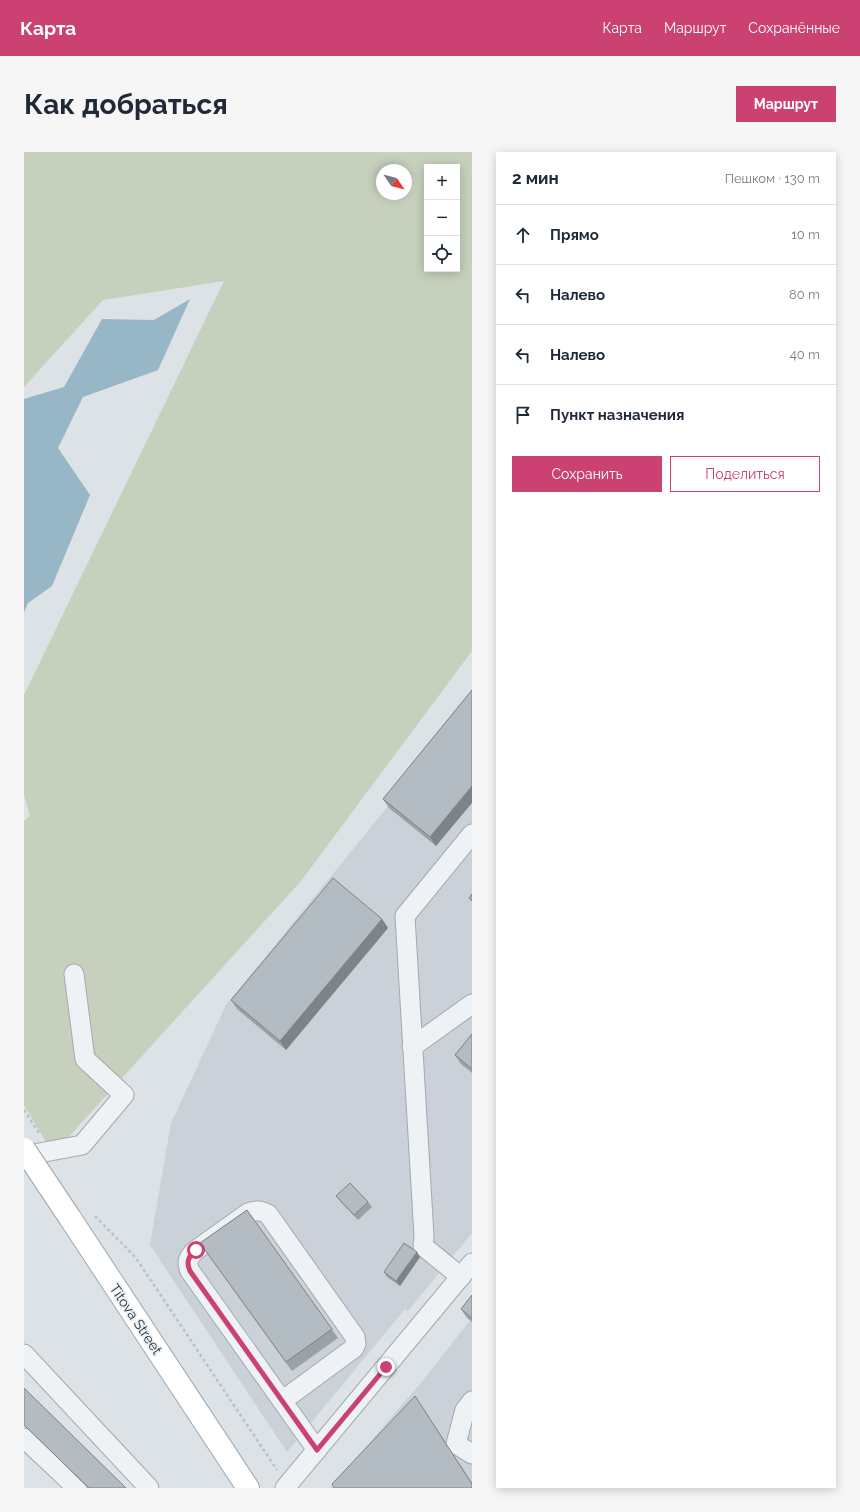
<!DOCTYPE html>
<html lang="ru">
<meta charset="utf-8">
<style>
:root{--surface:#fff;--page:#f6f6f7;--text:#1f2937;--muted:#747a83;--line:#e0e1e3;--accent:#cb4172}
body{margin:0;font-family:Raleway,sans-serif;background:var(--page);color:var(--text)}
.controls{position:absolute;right:12px;top:12px;display:grid;overflow:hidden;border-radius:0px;box-shadow:0 2px 10px #0003}
.controls button{width:36px;height:36px;display:grid;place-items:center;padding:0;border:0;border-bottom:1px solid var(--line);background:var(--surface);color:var(--text);font:20px sans-serif}
.compass{position:absolute;left:352px;top:12px;width:36px;height:36px;border-radius:50%;background:var(--surface);box-shadow:0 2px 10px #0003;rotate:125deg}
.stop{position:absolute;width:12px;height:12px;margin:-9px;border:3px solid #cb4172;border-radius:50%;background:#fff}
.stop.end{background:#cb4172;border-color:#fff;box-shadow:0 1px 4px #0008}
.list{margin:0;padding:0;list-style:none}
h2{display:flex;justify-content:space-between;align-items:center;height:52px;margin:0;padding:0 16px;font-size:17px}
h2 small{font-size:13px;font-weight:400;color:var(--muted)}
.list li{display:grid;grid-template-columns:26px 1fr auto;gap:12px;align-items:center;box-sizing:border-box;height:60px;padding:0 16px;border-top:1px solid var(--line)}
.list b{display:block;font-size:15px;white-space:nowrap}
.list em{font-size:13px;font-style:normal;color:var(--muted)}
.actions{display:flex;gap:8px;padding:12px 16px}
.actions a{flex:1;padding:9px 0;border:1px solid var(--accent);border-radius:0px;text-align:center;font-size:14px;color:var(--accent)}
.actions .main{background:var(--accent);color:#fff}
.icon{flex:none;width:22px;height:22px;fill:none;stroke:currentColor;stroke-width:2;stroke-linecap:round;stroke-linejoin:round}
.map{position:relative;flex:none;width:448px;height:1336px;overflow:hidden;border-radius:0px}
header{display:flex;align-items:center;gap:24px;box-sizing:border-box;height:56px;padding:0 20px;background:var(--accent);color:#fff}
header strong{font-size:19px}
nav{display:flex;gap:22px;margin-inline-start:auto;font-size:14px}
.intro{display:flex;align-items:center;justify-content:space-between;box-sizing:border-box;height:96px;padding:0 24px}
h1{margin:0;font-size:28px}
.button{padding:10px 18px;border-radius:0px;background:var(--accent);color:#fff;font-size:14px;font-weight:700}
main{display:flex;gap:24px;padding:0 24px}
aside{flex:1;background:var(--surface);border-radius:0px;box-shadow:0 2px 10px #0003}
.map>svg:first-child{display:block}
.built{fill:#cad1d8}
.green{fill:#c6d0bd;fill-rule:evenodd}
.water{fill:#97b7c6}
.lines{fill:none;stroke-linecap:round;stroke-linejoin:round}
.minor-casing{stroke:#a2aab0;stroke-width:21}
.major-casing{stroke:#9ba9b1;stroke-width:24}
.path{stroke:#bac0c4;stroke-width:2.5;stroke-dasharray:3 3;stroke-linecap:butt}
.minor{stroke:#eef2f4;stroke-width:19}
.major{stroke:#fff;stroke-width:22}
.major-bridge-casing{stroke:#9ba9b1;stroke-width:24;stroke-linecap:butt}
.path-bridge{stroke:#bac0c4;stroke-width:2.5;stroke-dasharray:3 3;stroke-linecap:butt}
.major-bridge{stroke:#fff;stroke-width:22}
.wall{fill:#9aa2a7}
.shaded-wall{fill:#7d8488}
.building{fill:#b3bcc2;stroke:#7d8488}
.route{stroke:#cb4172;stroke-width:5}
.labels{text-anchor:middle;stroke-width:3.5;stroke-linejoin:round;paint-order:stroke}
.street-label{font-size:14px;fill:#26323c;stroke:#ebf0f4}
</style>
<header>
<strong>Карта</strong>
<nav><a>Карта</a><a>Маршрут</a><a>Сохранённые</a></nav>
</header>
<div class="intro"><h1>Как добраться</h1><a class="button">Маршрут</a></div>
<main>
<div class="map">
<svg width="448" height="1336" viewBox="0 0 448 1336">
<rect width="100%" height="100%" fill="#dce2e6"/>
<path class="built" d="M 448,551 L 448,1081 L 384,1159 L 381,1157 L 263,1300 L 126,1093 L 147,971 L 202,853 Z
M 448,1166 L 448,1336 L 307,1336 L 400,1227 Z"/>
<path class="green" d="M 0,0 L 448,0 L 448,499 L 277,729 L 29,1002 L 0,953 L 0,669 L 6,664 L 0,643 L 0,543 L 200,129 L 79,148 L 0,235 ZM 403,15 L 433,15 L 433,117 L 403,117 ZM 358,18 L 382,18 L 382,42 L 358,42 Z"/>
<path class="water" d="M 166,147 L 134,218 L 59,245 L 34,296 L 66,343 L 28,434 L 4,451 L 0,460 L 0,247 L 40,235 L 78,167 L 130,168 Z"/>
<g class="lines">
<defs>
<path id="minor" d="M 388,895 L 448,852
M 0,1004 L 58,993 L 100,943 L 61,907 L 50,822
M 437,1125 L 399,1094 L 400,1084 L 381,764 L 448,682
M 0,1202 L 125,1336
M 258,1249 L 330,1196 L 332,1192 L 331,1185 L 244,1062 C 236,1058 232,1058 224,1061 L 172,1098 C 164,1105 162,1110 166,1119 L 293,1298
M 448,1249 L 441,1258 L 432,1292 L 448,1302
M 0,1286 L 53,1336
M 261,1336 L 448,1111"/>
<path id="major" d="M 46,1066 L 224,1336"/>
</defs>
<use href="#minor" class="minor-casing"/>
<use href="#major" class="major-casing"/>
<path class="path" d="M 71,1064 L 112,1106 L 253,1318"/>
<use href="#minor" class="minor"/>
<use href="#major" class="major"/>
<defs>
<path id="major-bridge" d="M 0,997 L 46,1066"/>
</defs>
<use href="#major-bridge" class="major-bridge-casing"/>
<path class="path-bridge" d="M 0,958 L 15,981"/>
<use href="#major-bridge" class="major-bridge"/>
</g>
<path class="wall" d="M 448,538 L 412,694 L 365,656 L 359,647 Z
M 358,767 L 364,776 L 262,898 L 213,857 L 207,848 Z
M 448,882 L 448,921 L 437,912 L 431,903 Z
M 312,1044 L 344,1050 L 348,1055 L 334,1068 L 316,1049 Z
M 223,1058 L 314,1186 L 268,1219 L 176,1091 Z
M 396,1105 L 376,1134 L 363,1125 L 360,1120 Z
M 448,1143 L 448,1170 L 443,1166 L 437,1157 Z
M 0,1236 L 102,1336 L 64,1336 L 0,1273 Z"/>
<path class="shaded-wall" d="M 448,634 L 448,651 L 412,694 L 406,685 Z
M 358,767 L 364,776 L 262,898 L 256,889 Z
M 393,1100 L 396,1105 L 376,1134 L 372,1129 Z
M 391,1244 L 448,1331 L 448,1332 Z"/>
<path class="building" d="M 448,538 L 448,634 L 406,685 L 359,647 Z
M 309,726 L 358,767 L 256,889 L 207,848 Z
M 448,742 L 448,749 L 445,746 Z
M 448,882 L 448,917 L 431,903 Z
M 326,1031 L 344,1050 L 330,1063 L 312,1044 Z
M 223,1058 L 308,1177 L 262,1210 L 176,1091 Z
M 380,1091 L 393,1100 L 372,1129 L 360,1120 Z
M 448,1143 L 448,1166 L 437,1157 Z
M 0,1236 L 102,1336 L 65,1336 L 0,1273 Z
M 391,1244 L 448,1332 L 448,1336 L 310,1336 L 308,1332 Z"/>
<g class="lines">
<path class="route" d="M 172,1098 C 164,1105 162,1110 166,1119 L 293,1298 L 362,1215"/>
</g>
<g class="labels">
<g class="street-label">
<text transform="translate(112 1167) rotate(56)" y="5">Titova Street</text>
</g>
</g>
</svg>
<div class="controls">
<button>+</button>
<button>−</button>
<button><svg class="icon" aria-label="locate" viewBox="0 0 24 24"><circle cx="12" cy="12" r="6"/><path d="M12 2v4M12 18v4M2 12h4M18 12h4"/></svg></button>
</div>
<svg class="compass" viewBox="-18 -18 36 36"><path d="M0-13l5 13h-10z" fill="#e53935"/><path d="M0 13l5-13h-10z" fill="#747a83"/></svg>
<div class="stop" style="left:172px;top:1098px"></div>
<div class="stop end" style="left:362px;top:1215px"></div>
</div>
<aside>
<h2>2 мин<small>Пешком · 130 m</small></h2>
<ul class="list">
<li><svg class="icon" aria-label="ahead" viewBox="0 0 24 24"><path d="M12 20V5M6 11l6-6 6 6"/></svg><div><b>Прямо</b></div><em>10 m</em></li>
<li><svg class="icon" aria-label="left" viewBox="0 0 24 24"><path d="M17 20v-9H6M10 6l-5 5 5 5"/></svg><div><b>Налево</b></div><em>80 m</em></li>
<li><svg class="icon" aria-label="left" viewBox="0 0 24 24"><path d="M17 20v-9H6M10 6l-5 5 5 5"/></svg><div><b>Налево</b></div><em>40 m</em></li>
<li><svg class="icon" aria-label="arrive" viewBox="0 0 24 24"><path d="M6 21V4h12l-3 4 3 4H6"/></svg><div><b>Пункт назначения</b></div></li>
</ul>
<div class="actions"><a class="main">Сохранить</a><a>Поделиться</a></div>
</aside>
</main>
